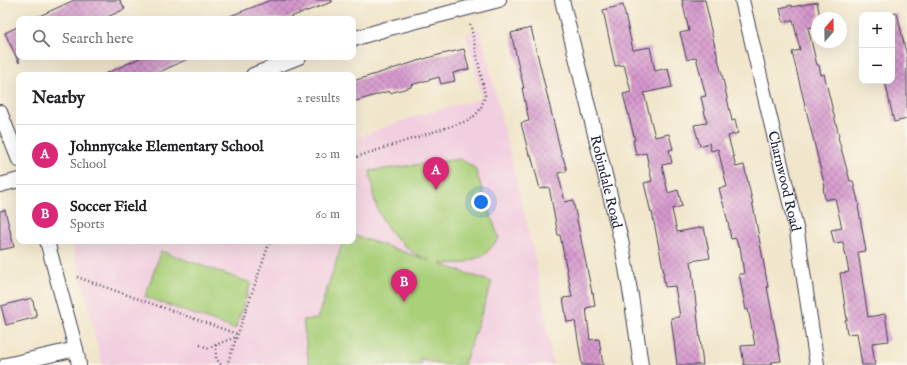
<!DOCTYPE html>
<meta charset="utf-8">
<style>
:root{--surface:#fff;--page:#f2f2f2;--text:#202124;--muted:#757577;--line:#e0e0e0;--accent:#db2777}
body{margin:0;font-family:"IM FELL English",serif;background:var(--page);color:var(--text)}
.controls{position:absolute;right:12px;top:12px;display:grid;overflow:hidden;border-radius:8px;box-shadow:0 4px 16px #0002}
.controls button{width:36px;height:36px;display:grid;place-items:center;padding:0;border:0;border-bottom:1px solid var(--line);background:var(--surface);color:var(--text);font:20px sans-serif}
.compass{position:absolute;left:811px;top:12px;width:36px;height:36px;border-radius:50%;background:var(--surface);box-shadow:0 4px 16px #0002;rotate:20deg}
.you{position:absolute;left:481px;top:202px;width:14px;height:14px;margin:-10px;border:3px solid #fff;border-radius:50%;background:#1a73e8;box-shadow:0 0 0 6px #1a73e833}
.badge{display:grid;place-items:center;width:26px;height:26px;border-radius:50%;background:var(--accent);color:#fff;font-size:13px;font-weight:700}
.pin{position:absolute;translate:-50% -33px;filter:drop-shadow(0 1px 2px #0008)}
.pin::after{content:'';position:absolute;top:21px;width:14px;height:12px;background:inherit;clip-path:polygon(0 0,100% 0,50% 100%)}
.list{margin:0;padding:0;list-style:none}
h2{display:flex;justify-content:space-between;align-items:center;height:52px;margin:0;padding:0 16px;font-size:17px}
h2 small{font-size:13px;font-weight:400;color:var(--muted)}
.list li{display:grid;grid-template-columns:26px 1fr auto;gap:12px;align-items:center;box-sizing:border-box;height:60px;padding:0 16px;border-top:1px solid var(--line)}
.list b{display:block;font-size:15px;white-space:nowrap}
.list p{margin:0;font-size:13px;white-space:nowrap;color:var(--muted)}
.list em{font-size:13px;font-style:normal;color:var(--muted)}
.icon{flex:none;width:22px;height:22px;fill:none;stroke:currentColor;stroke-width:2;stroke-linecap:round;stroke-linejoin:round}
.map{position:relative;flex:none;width:907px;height:365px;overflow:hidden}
.search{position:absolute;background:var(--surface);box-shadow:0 4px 16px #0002;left:16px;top:16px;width:340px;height:44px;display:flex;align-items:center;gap:10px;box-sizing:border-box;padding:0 14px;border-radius:8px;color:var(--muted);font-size:15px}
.panel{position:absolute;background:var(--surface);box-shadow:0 4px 16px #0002;left:16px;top:72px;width:340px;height:172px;border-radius:8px}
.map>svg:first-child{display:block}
.built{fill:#f2cfe0}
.green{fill:#aad07a;stroke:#66795a}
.building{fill:url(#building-cross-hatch)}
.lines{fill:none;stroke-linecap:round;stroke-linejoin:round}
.street-casing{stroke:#413f51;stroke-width:16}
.path{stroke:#413f51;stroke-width:2.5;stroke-dasharray:1 3;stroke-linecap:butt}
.street{stroke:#fff;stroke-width:14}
.labels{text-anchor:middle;stroke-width:3.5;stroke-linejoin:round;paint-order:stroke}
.street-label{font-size:14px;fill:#22223b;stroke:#fbf7ec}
</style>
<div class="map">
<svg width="907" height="365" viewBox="0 0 907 365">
<defs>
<pattern id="building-cross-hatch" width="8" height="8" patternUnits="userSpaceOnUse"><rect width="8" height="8" fill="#d698cd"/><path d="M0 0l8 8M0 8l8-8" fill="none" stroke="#ad7ca8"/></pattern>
</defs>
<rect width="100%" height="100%" fill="#fbf7ec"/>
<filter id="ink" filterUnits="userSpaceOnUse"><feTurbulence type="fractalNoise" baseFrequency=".025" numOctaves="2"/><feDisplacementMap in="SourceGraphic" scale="8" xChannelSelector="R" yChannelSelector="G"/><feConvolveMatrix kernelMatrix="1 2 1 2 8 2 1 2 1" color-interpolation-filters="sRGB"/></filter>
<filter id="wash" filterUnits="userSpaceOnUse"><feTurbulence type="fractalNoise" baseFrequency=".012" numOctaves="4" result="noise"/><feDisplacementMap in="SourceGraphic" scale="16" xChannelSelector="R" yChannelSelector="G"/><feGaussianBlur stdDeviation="0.9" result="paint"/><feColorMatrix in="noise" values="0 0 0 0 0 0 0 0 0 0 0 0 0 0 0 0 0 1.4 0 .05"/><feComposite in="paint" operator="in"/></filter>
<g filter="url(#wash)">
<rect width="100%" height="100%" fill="#f1e6cb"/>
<path class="built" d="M 480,29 L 535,258 L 544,309 L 553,365 L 102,365 L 84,287 L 72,244 L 79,241 L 353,241 L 353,139 L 407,119 L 482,98 L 466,33 Z"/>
<path class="green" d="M 460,159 L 475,168 L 499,239 L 484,255 L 464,263 L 440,264 L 492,282 L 464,365 L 441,365 L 419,358 L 422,365 L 309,365 L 303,320 L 317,319 L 343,241 L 353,241 L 353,235 L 431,261 C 427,259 423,258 419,256 C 398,244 382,225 375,202 C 372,192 372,181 370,171 Z
M 161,251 L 251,283 L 235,329 L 145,297 Z"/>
<g id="blocks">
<path class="building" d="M 74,0 L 120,0 L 125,9 L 103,19 L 33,19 Z
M 271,0 L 332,0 L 332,2 L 285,19 L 225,19 L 225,18 Z
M 682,0 L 705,0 L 709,18 L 708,18 L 723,79 L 732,121 L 735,120 L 738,133 L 728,136 L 736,167 L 744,165 L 752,200 L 763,259 L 768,287 L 767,287 L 781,361 L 771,362 L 772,365 L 744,365 L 741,346 L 755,345 L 748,309 L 746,310 L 739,274 L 744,274 L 740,246 L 738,247 L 736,238 L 731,239 L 728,222 L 719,188 L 727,187 L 718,149 L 711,151 L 709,143 L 700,146 L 694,125 L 707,123 L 701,97 L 706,96 L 696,57 L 687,60 L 680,33 L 689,31 Z
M 817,2 L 820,17 L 817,17 L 817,26 L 808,28 L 817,65 L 819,65 L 821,75 L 824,74 L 839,136 L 838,137 L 850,181 L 853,181 L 859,205 L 858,206 L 866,251 L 858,252 L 868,317 L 885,314 L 889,341 L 872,343 L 875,365 L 862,365 L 857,333 L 847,334 L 845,320 L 847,320 L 840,273 L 849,272 L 843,242 L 834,243 L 831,230 L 842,228 L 835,198 L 825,200 L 823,187 L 825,187 L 792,52 L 800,50 L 793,20 L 783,22 L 780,8 L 792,5 L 792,7 Z
M 623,5 L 633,50 L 650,47 L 655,71 L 668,68 L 672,87 L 644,93 L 655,137 L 669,134 L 673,149 L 669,150 L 672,163 L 662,165 L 668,193 L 678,190 L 682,206 L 672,209 L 677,232 L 704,227 L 710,258 L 691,261 L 703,365 L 677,365 L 671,318 L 680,317 L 675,286 L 665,287 L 663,274 L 664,273 L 652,212 L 651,213 L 644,183 L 652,181 L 646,153 L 636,155 L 633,140 L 635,140 L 623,94 L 631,92 L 624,65 L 615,66 L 603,10 Z
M 897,13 L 907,57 L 907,119 L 894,122 L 885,81 L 892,81 L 892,14 Z
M 19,26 L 19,63 L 5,33 Z
M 531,28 L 562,157 L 563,157 L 567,171 L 558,173 L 565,202 L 573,200 L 592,293 L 593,293 L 595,306 L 586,308 L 590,340 L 599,339 L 603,365 L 582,365 L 575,321 L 567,322 L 563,298 L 572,297 L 560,235 L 558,235 L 549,187 L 540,189 L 531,155 L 529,155 L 521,123 L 529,121 L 522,88 L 524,88 L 521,76 L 511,33 Z
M 464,49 L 469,69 L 453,73 L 455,81 L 441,84 L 439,77 L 411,85 L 411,87 L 390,93 L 389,91 L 353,102 L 353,81 L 434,56 Z
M 142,57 L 192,57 L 153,75 L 103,75 Z
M 5,210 L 14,247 L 0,250 L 0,211 Z
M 32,298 L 37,317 L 6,325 L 1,306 Z"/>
</g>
</g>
<g filter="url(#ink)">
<use href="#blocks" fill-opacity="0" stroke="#413f51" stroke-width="1"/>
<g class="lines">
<defs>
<g id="street">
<path id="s1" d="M 562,0 L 621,240 L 631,296 L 641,365"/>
<path id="s2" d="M 742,0 L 797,232 L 817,365"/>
<path d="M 353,39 L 386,29 L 499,0"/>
<path d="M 253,75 L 299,57"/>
<path d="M 0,112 L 19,160"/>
<path d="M 0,185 L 19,180"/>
<path d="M 47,241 L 76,349 L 79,365"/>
<path d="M 6,365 L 76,349"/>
</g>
</defs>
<use href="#street" class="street-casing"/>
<path class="path" d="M 353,158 L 467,121 C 478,115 482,108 485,95 L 470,22
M 77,277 L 237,334
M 200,345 L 208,348 L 236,337
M 216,345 L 216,358 L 221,365
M 227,365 L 270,241"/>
<use href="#street" class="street"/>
</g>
</g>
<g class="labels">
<g class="street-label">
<text dy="5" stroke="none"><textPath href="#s2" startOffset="186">Charnwood Road</textPath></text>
<text dy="5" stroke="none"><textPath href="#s1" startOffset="187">Robindale Road</textPath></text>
</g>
</g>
</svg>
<div class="controls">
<button>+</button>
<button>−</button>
</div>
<svg class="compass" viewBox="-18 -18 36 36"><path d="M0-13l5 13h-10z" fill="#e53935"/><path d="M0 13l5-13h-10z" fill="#757577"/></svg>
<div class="you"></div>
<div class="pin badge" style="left:436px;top:190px">A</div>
<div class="pin badge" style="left:404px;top:302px">B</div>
<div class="search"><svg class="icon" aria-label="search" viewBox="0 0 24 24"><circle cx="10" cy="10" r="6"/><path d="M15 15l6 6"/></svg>Search here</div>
<section class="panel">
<h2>Nearby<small>2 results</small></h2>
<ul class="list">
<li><span class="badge">A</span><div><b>Johnnycake Elementary School</b><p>School</p></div><em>20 m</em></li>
<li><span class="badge">B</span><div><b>Soccer Field</b><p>Sports</p></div><em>60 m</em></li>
</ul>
</section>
</div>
